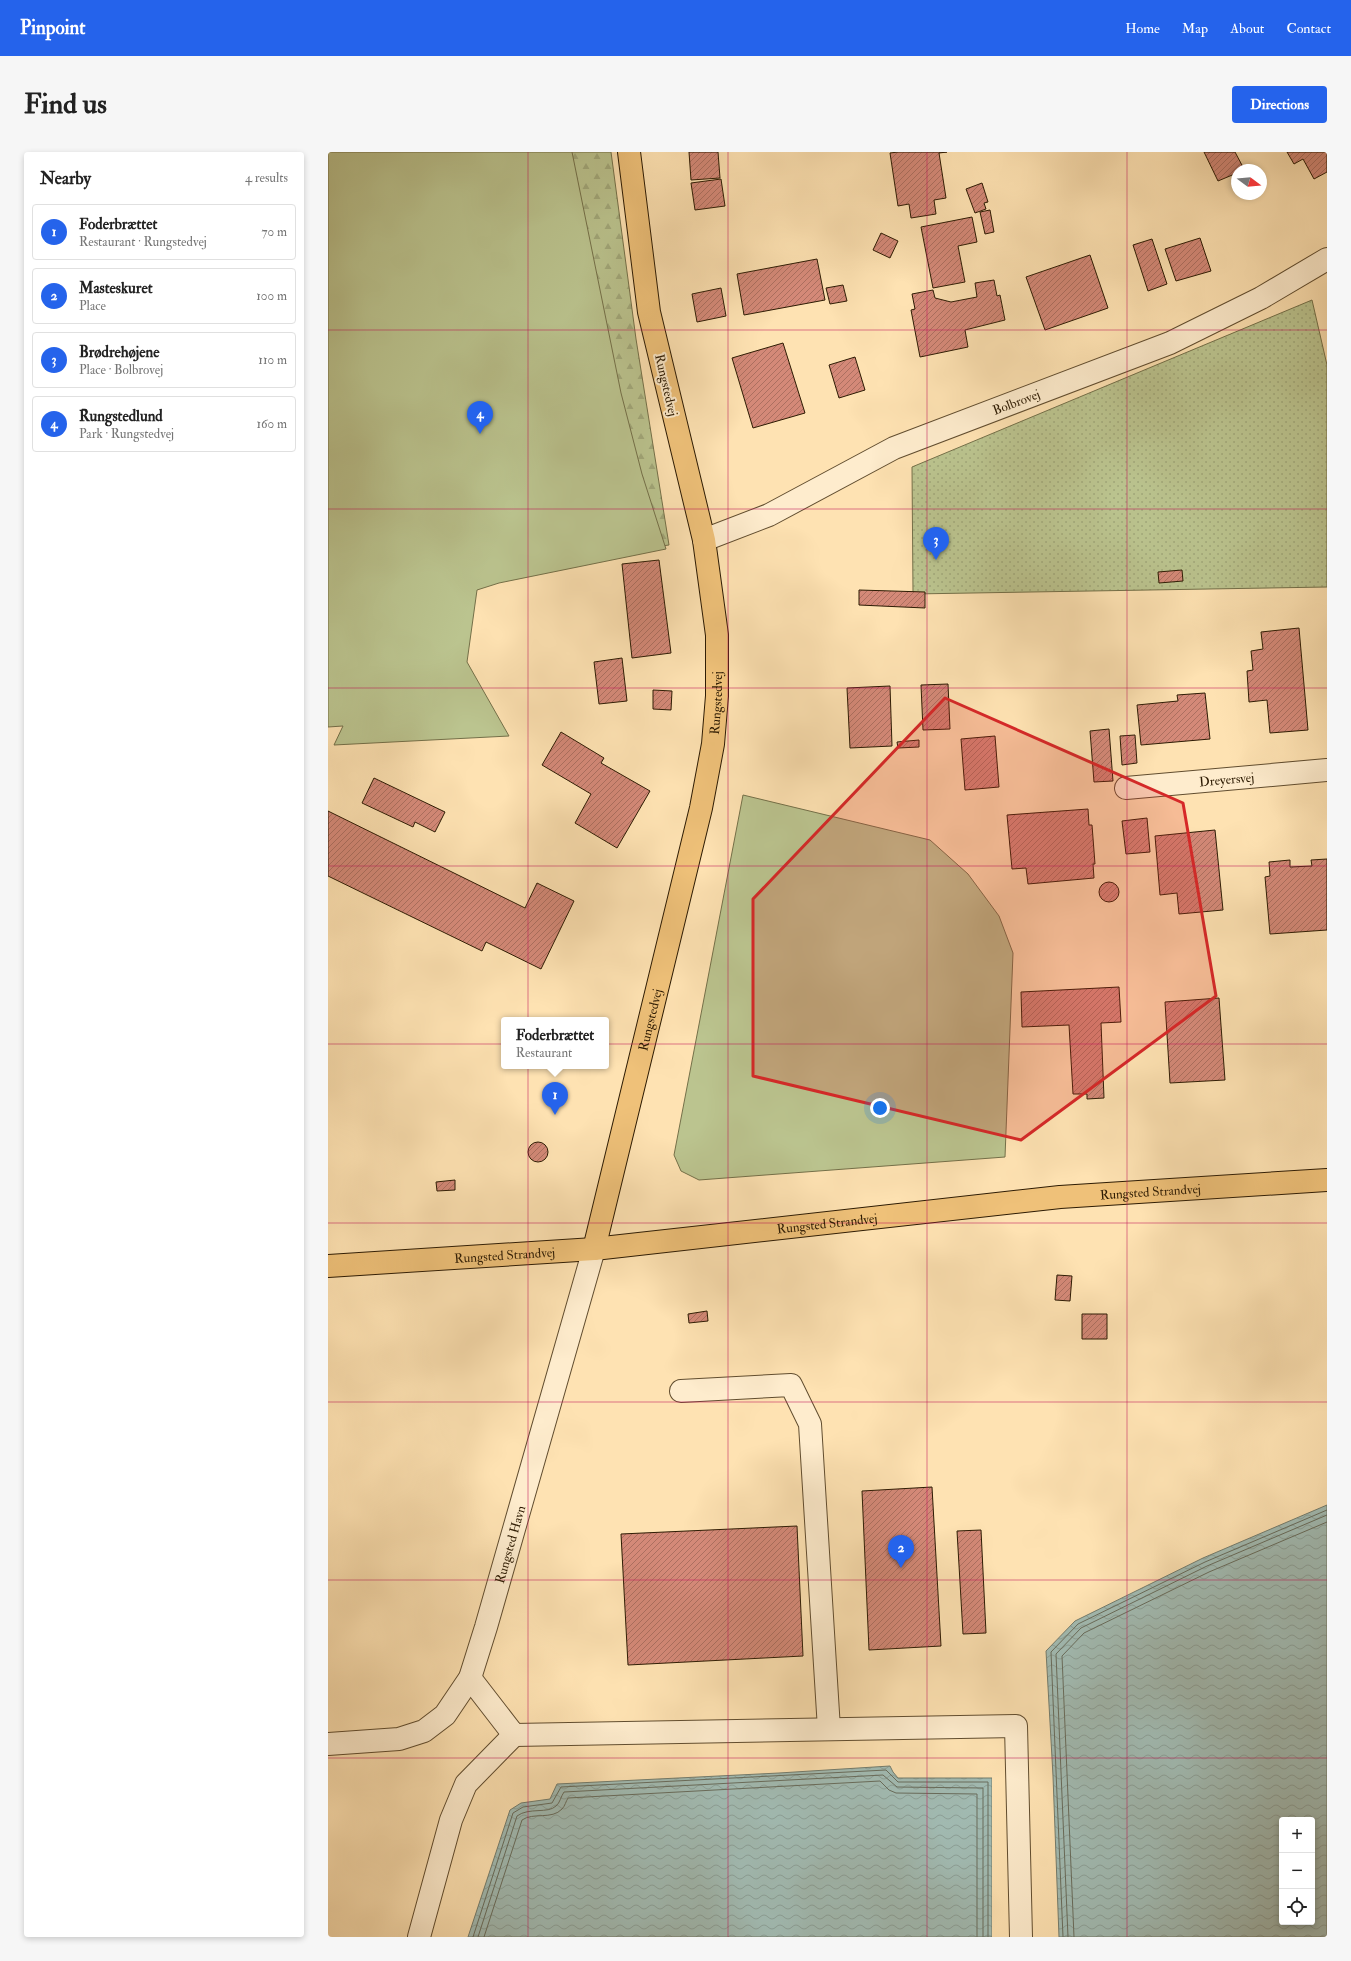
<!DOCTYPE html>
<meta charset="utf-8">
<style>
:root{--surface:#fff;--page:#f6f6f6;--text:#222;--muted:#767676;--line:#e0e0e0;--accent:#2563eb}
body{margin:0;font-family:"IM FELL Double Pica",serif;background:var(--page);color:var(--text)}
.controls{position:absolute;right:12px;bottom:12px;display:grid;overflow:hidden;border-radius:4px;box-shadow:0 2px 6px #0003}
.controls button{width:36px;height:36px;display:grid;place-items:center;padding:0;border:0;border-bottom:1px solid var(--line);background:var(--surface);color:var(--text);font:20px sans-serif}
.compass{position:absolute;left:903px;top:12px;width:36px;height:36px;border-radius:50%;background:var(--surface);box-shadow:0 2px 6px #0003;rotate:106deg}
.you{position:absolute;left:552px;top:956px;width:14px;height:14px;margin:-10px;border:3px solid #fff;border-radius:50%;background:#1a73e8;box-shadow:0 0 0 6px #1a73e833}
.badge{display:grid;place-items:center;width:26px;height:26px;border-radius:50%;background:var(--accent);color:#fff;font-size:13px;font-weight:700}
.pin{position:absolute;translate:-50% -33px;filter:drop-shadow(0 1px 2px #0008)}
.pin::after{content:'';position:absolute;top:21px;width:14px;height:12px;background:inherit;clip-path:polygon(0 0,100% 0,50% 100%)}
.popup{position:absolute;left:173px;top:865px;width:108px;height:52px;box-sizing:border-box;display:grid;place-content:center;border-radius:4px;background:var(--surface);filter:drop-shadow(0 1px 3px #0005);font-size:13px;white-space:nowrap;color:var(--muted)}
.popup b{font-size:15px;color:var(--text)}
.popup::after{content:'';position:absolute;left:50%;top:100%;margin-left:-8px;border:8px solid transparent;border-top-color:var(--surface)}
.list{margin:0;padding:0;list-style:none}
h2{display:flex;justify-content:space-between;align-items:center;height:52px;margin:0;padding:0 16px;font-size:17px}
h2 small{font-size:13px;font-weight:400;color:var(--muted)}
.list li{display:grid;grid-template-columns:26px 1fr auto;gap:12px;align-items:center;box-sizing:border-box;height:56px;margin:0 8px 8px;padding:0 8px;border:1px solid var(--line);border-radius:4px}
.list b{display:block;font-size:15px;white-space:nowrap}
.list p{margin:0;font-size:13px;white-space:nowrap;color:var(--muted)}
.list em{font-size:13px;font-style:normal;color:var(--muted)}
.icon{flex:none;width:22px;height:22px;fill:none;stroke:currentColor;stroke-width:2;stroke-linecap:round;stroke-linejoin:round}
.map{position:relative;flex:none;width:999px;height:1785px;overflow:hidden;border-radius:4px}
header{display:flex;align-items:center;gap:24px;box-sizing:border-box;height:56px;padding:0 20px;background:var(--accent);color:#fff}
header strong{font-size:19px}
nav{display:flex;gap:22px;margin-inline-start:auto;font-size:14px}
.intro{display:flex;align-items:center;justify-content:space-between;box-sizing:border-box;height:96px;padding:0 24px}
h1{margin:0;font-size:28px}
.button{padding:10px 18px;border-radius:4px;background:var(--accent);color:#fff;font-size:14px;font-weight:700}
main{display:flex;gap:24px;padding:0 24px}
aside{flex:1;background:var(--surface);border-radius:4px;box-shadow:0 2px 6px #0003}
.map>svg:first-child{display:block}
.grass{fill:url(#grass-dots);stroke:#747049}
.forest{fill:url(#forest-firs);stroke:#747049}
.green{fill:#bbc48f;stroke:#747049}
.water{fill:url(#water-waves);stroke:#737c6d;fill-rule:evenodd}
.pier{fill:#fee2b2}
.lines{fill:none;stroke-linecap:round;stroke-linejoin:round}
.shore{stroke:#686c5c;stroke-width:1}
.building{fill:url(#building-hatch);stroke:#2d1b03}
.minor-casing{stroke:#614d2f;stroke-width:24}
.major-casing{stroke:#2d1b03;stroke-width:24}
.minor{stroke:#feeccd;stroke-width:22}
.major{stroke:#efc179;stroke-width:22}
.marked{fill:#d62828;fill-opacity:0.2;stroke:#d62828;stroke-width:3;stroke-linejoin:round}
.grid{fill:none;stroke:#c2185b;stroke-width:1;stroke-opacity:0.55}
.labels{text-anchor:middle;stroke-width:4;stroke-linejoin:round;paint-order:stroke}
.street-label{font-size:13px;fill:#2d1b03;stroke:#feeccd}
</style>
<header>
<strong>Pinpoint</strong>
<nav><a>Home</a><a>Map</a><a>About</a><a>Contact</a></nav>
</header>
<div class="intro"><h1>Find us</h1><a class="button">Directions</a></div>
<main>
<aside>
<h2>Nearby<small>4 results</small></h2>
<ul class="list">
<li><span class="badge">1</span><div><b>Foderbrættet</b><p>Restaurant · Rungstedvej</p></div><em>70 m</em></li>
<li><span class="badge">2</span><div><b>Masteskuret</b><p>Place</p></div><em>100 m</em></li>
<li><span class="badge">3</span><div><b>Brødrehøjene</b><p>Place · Bolbrovej</p></div><em>110 m</em></li>
<li><span class="badge">4</span><div><b>Rungstedlund</b><p>Park · Rungstedvej</p></div><em>160 m</em></li>
</ul>
</aside>
<div class="map">
<svg width="999" height="1785" viewBox="0 0 999 1785">
<defs>
<pattern id="grass-dots" width="8" height="8" patternUnits="userSpaceOnUse"><rect width="8" height="8" fill="#bbc48f"/><path d="M2 2h.1M6 6h.1" fill="none" stroke="#a1a87a" stroke-width="1.8" stroke-linecap="round"/></pattern>
<pattern id="forest-firs" width="22" height="20" patternUnits="userSpaceOnUse"><rect width="22" height="20" fill="#bbc48f"/><path d="M5 1l3.5 6h-7zM16 11l3.5 6h-7z" fill="#a1a87a"/></pattern>
<pattern id="water-waves" width="16" height="10" patternUnits="userSpaceOnUse"><rect width="16" height="10" fill="#a2bcb4"/><path d="M0 5q4-4 8 0t8 0" fill="none" stroke="#8ca199"/></pattern>
<pattern id="building-hatch" width="6" height="6" patternUnits="userSpaceOnUse"><rect width="6" height="6" fill="#d48978"/><path d="M-1 1l2-2M0 6l6-6M5 7l2-2" fill="none" stroke="#ac6f60"/></pattern>
</defs>
<rect width="100%" height="100%" fill="#fee2b2"/>
<filter id="stains"><feTurbulence type="fractalNoise" baseFrequency=".005" numOctaves="4"/><feColorMatrix values="0 0 0 0 .2 0 0 0 0 .09 0 0 0 0 .02 0 0 0 .5 -.17"/></filter>
<radialGradient id="worn" r=".72"><stop offset=".6" stop-color="#630" stop-opacity="0"/><stop offset="1" stop-color="#630" stop-opacity=".3"/></radialGradient>
<path class="grass" d="M 984,148 L 999,213 L 999,435 L 585,442 L 584,315 Z"/>
<path class="forest" d="M 170,0 L 283,0 L 308,187 L 341,393 L 140,420 Z"/>
<path class="green" d="M 0,0 L 244,0 L 293,241 L 314,322 L 338,397 L 171,431 L 149,438 L 139,510 L 181,584 L 6,593 L 15,574 L 0,575 Z
M 415,643 L 602,688 L 640,722 L 671,764 L 685,801 L 677,1005 L 371,1028 L 353,1019 L 346,1003 Z"/>
<path class="water" d="M 999,1353 L 999,1785 L 731,1785 L 725,1624 L 718,1499 L 747,1469 L 875,1406 ZM 954,1668 L 984,1668 L 984,1770 L 954,1770 Z
M 562,1614 L 565,1620 L 570,1626 L 664,1626 L 664,1785 L 140,1785 L 182,1658 L 193,1651 L 222,1647 L 229,1632 L 451,1621 Z"/>
<path class="pier" d="M 666,1625 L 666,1785 L 664,1785 L 664,1626 Z"/>
<g class="lines">
<path class="shore" d="M 145,1785 L 185,1661 L 195,1655 L 224,1651 L 233,1635 L 558,1618 L 570,1630 L 660,1630 L 660,1785
M 150,1785 L 189,1664 C 201,1655 220,1662 228,1654 C 232,1651 233,1644 236,1640 L 555,1623 L 569,1635 L 655,1636 L 655,1785
M 156,1785 L 194,1668 C 205,1660 224,1668 234,1657 C 237,1654 238,1649 240,1646 L 552,1629 L 561,1638 L 568,1641 L 649,1642 L 649,1785
M 735,1785 L 723,1500 L 750,1472 L 877,1410 L 999,1358
M 740,1785 L 728,1502 L 753,1476 L 879,1414 L 999,1363
M 746,1785 L 734,1504 L 756,1481 L 881,1420 L 999,1370"/>
</g>
<path class="building" d="M 361,0 L 390,0 L 392,26 L 363,28 Z
M 570,0 L 619,0 L 611,1 L 618,46 L 606,48 L 608,62 L 583,66 L 581,52 L 570,54 L 562,1 Z
M 876,0 L 907,0 L 916,17 L 909,18 L 909,21 L 890,29 Z
M 959,0 L 999,0 L 999,20 L 986,27 L 975,7 L 966,12 Z
M 393,27 L 397,54 L 367,58 L 363,31 Z
M 654,31 L 660,50 L 656,51 L 658,57 L 647,61 L 638,37 Z
M 662,58 L 666,80 L 657,82 L 652,60 Z
M 644,65 L 649,90 L 630,94 L 637,130 L 605,136 L 593,75 Z
M 553,81 L 570,89 L 562,106 L 545,98 Z
M 872,86 L 883,119 L 848,129 L 837,97 Z
M 824,87 L 839,132 L 820,139 L 805,93 Z
M 762,103 L 780,156 L 717,178 L 698,125 Z
M 489,107 L 497,148 L 416,163 L 409,122 Z
M 666,128 L 669,144 L 672,143 L 677,168 L 637,178 L 640,195 L 592,205 L 583,158 L 587,157 L 584,142 L 605,138 L 607,146 L 623,150 L 649,145 L 647,131 Z
M 515,133 L 519,149 L 502,152 L 498,136 Z
M 393,136 L 398,164 L 369,170 L 364,142 Z
M 455,191 L 477,261 L 425,276 L 404,206 Z
M 527,205 L 537,238 L 511,246 L 501,213 Z
M 331,408 L 343,501 L 304,506 L 294,412 Z
M 854,418 L 855,429 L 831,431 L 830,420 Z
M 531,438 L 597,440 L 597,456 L 531,453 Z
M 971,476 L 980,578 L 942,581 L 939,548 L 921,550 L 919,519 L 925,518 L 923,499 L 935,497 L 933,480 Z
M 294,506 L 299,549 L 271,552 L 266,510 Z
M 620,532 L 622,577 L 595,578 L 593,533 Z
M 562,534 L 564,594 L 522,596 L 519,536 Z
M 325,538 L 344,539 L 343,558 L 325,557 Z
M 877,541 L 882,587 L 813,593 L 809,553 L 850,549 L 849,543 Z
M 781,577 L 785,629 L 766,630 L 762,579 Z
M 233,580 L 276,606 L 273,611 L 322,639 L 289,696 L 247,671 L 263,642 L 214,613 Z
M 807,583 L 809,611 L 794,613 L 792,584 Z
M 667,584 L 671,635 L 637,638 L 633,587 Z
M 591,588 L 591,595 L 570,596 L 569,590 Z
M 46,626 L 117,660 L 107,680 L 87,670 L 85,675 L 34,651 Z
M 760,657 L 761,673 L 764,673 L 767,712 L 765,712 L 766,726 L 700,732 L 698,716 L 684,717 L 679,663 Z
M 0,659 L 197,756 L 209,731 L 246,749 L 213,817 L 158,790 L 154,799 L 0,724 Z
M 819,666 L 822,700 L 798,702 L 794,669 Z
M 887,678 L 895,758 L 851,762 L 849,741 L 832,743 L 827,684 Z
M 999,707 L 999,778 L 942,782 L 937,725 L 942,724 L 941,710 L 962,708 L 962,715 L 984,714 L 983,708 Z
M771 740a10 10 0 1 1 20 0a10 10 0 1 1-20 0Z
M 791,835 L 793,870 L 773,871 L 776,946 L 759,947 L 759,942 L 745,942 L 741,873 L 694,875 L 693,840 Z
M 891,846 L 897,928 L 842,931 L 837,850 Z
M200 1000a10 10 0 1 1 20 0a10 10 0 1 1-20 0Z
M 127,1028 L 127,1038 L 109,1039 L 108,1030 Z
M 729,1123 L 744,1124 L 742,1149 L 727,1148 Z
M 379,1159 L 380,1169 L 361,1171 L 360,1162 Z
M 754,1162 L 779,1162 L 779,1187 L 754,1187 Z
M 604,1335 L 613,1494 L 541,1498 L 534,1339 Z
M 469,1374 L 475,1504 L 300,1513 L 293,1382 Z
M 653,1378 L 658,1481 L 635,1482 L 629,1379 Z"/>
<g class="lines">
<defs>
<g id="minor">
<path id="s1" d="M 376,388 L 441,363 L 566,296 L 842,191 L 933,146 L 999,107"/>
<path id="s2" d="M 798,636 L 999,618"/>
<path d="M 353,1239 L 463,1233 L 482,1272 L 501,1577"/>
<path d="M 142,1526 L 186,1583 L 688,1574 L 693,1785"/>
<path id="s3" d="M 0,1592 L 71,1587 L 96,1579 L 117,1563 L 142,1526 L 158,1475 L 266,1097"/>
<path d="M 91,1785 L 123,1668 L 138,1632 L 186,1583"/>
</g>
<g id="major">
<path id="s4" d="M 266,1097 L 373,656 L 385,592 L 389,544 L 389,483 L 376,388 L 321,160 L 301,0"/>
<path id="s5" d="M 0,1114 L 266,1097 L 732,1045 L 999,1028"/>
</g>
</defs>
<use href="#minor" class="minor-casing"/>
<use href="#major" class="major-casing"/>
<use href="#minor" class="minor"/>
<use href="#major" class="major"/>
</g>
<path class="marked" d="M 617,546 L 855,651 L 888,844 L 693,988 L 425,924 L 425,747 Z"/>
<path class="grid" d="M 200,0 L 200,1785M 400,0 L 400,1785M 599,0 L 599,1785M 799,0 L 799,1785M 0,178 L 999,178M 0,357 L 999,357M 0,536 L 999,536M 0,714 L 999,714M 0,892 L 999,892M 0,1071 L 999,1071M 0,1250 L 999,1250M 0,1428 L 999,1428M 0,1606 L 999,1606"/>
<g class="labels">
<g class="street-label">
<text transform="translate(339 233) rotate(77)" y="5">Rungstedvej</text>
<text dy="5" stroke="none"><textPath href="#s1" startOffset="342">Bolbrovej</textPath></text>
<text dy="5" stroke="none"><textPath href="#s4" startOffset="560">Rungstedvej</textPath></text>
<text dy="5" stroke="none"><textPath href="#s2" startOffset="101">Dreyersvej</textPath></text>
<text dy="5" stroke="none"><textPath href="#s4" startOffset="236">Rungstedvej</textPath></text>
<text dy="5" stroke="none"><textPath href="#s5" startOffset="826">Rungsted Strandvej</textPath></text>
<text dy="5" stroke="none"><textPath href="#s5" startOffset="501">Rungsted Strandvej</textPath></text>
<text dy="5" stroke="none"><textPath href="#s5" startOffset="177">Rungsted Strandvej</textPath></text>
<text dy="5" stroke="none"><textPath href="#s3" startOffset="308">Rungsted Havn</textPath></text>
</g>
</g>
<rect width="100%" height="100%" filter="url(#stains)"/>
<rect width="100%" height="100%" fill="url(#worn)"/>
</svg>
<div class="controls">
<button>+</button>
<button>−</button>
<button><svg class="icon" aria-label="locate" viewBox="0 0 24 24"><circle cx="12" cy="12" r="6"/><path d="M12 2v4M12 18v4M2 12h4M18 12h4"/></svg></button>
</div>
<svg class="compass" viewBox="-18 -18 36 36"><path d="M0-13l5 13h-10z" fill="#e53935"/><path d="M0 13l5-13h-10z" fill="#767676"/></svg>
<div class="you"></div>
<div class="pin badge" style="left:227px;top:963px">1</div>
<div class="popup"><b>Foderbrættet</b>Restaurant</div>
<div class="pin badge" style="left:573px;top:1416px">2</div>
<div class="pin badge" style="left:608px;top:408px">3</div>
<div class="pin badge" style="left:152px;top:282px">4</div>
</div>
</main>
